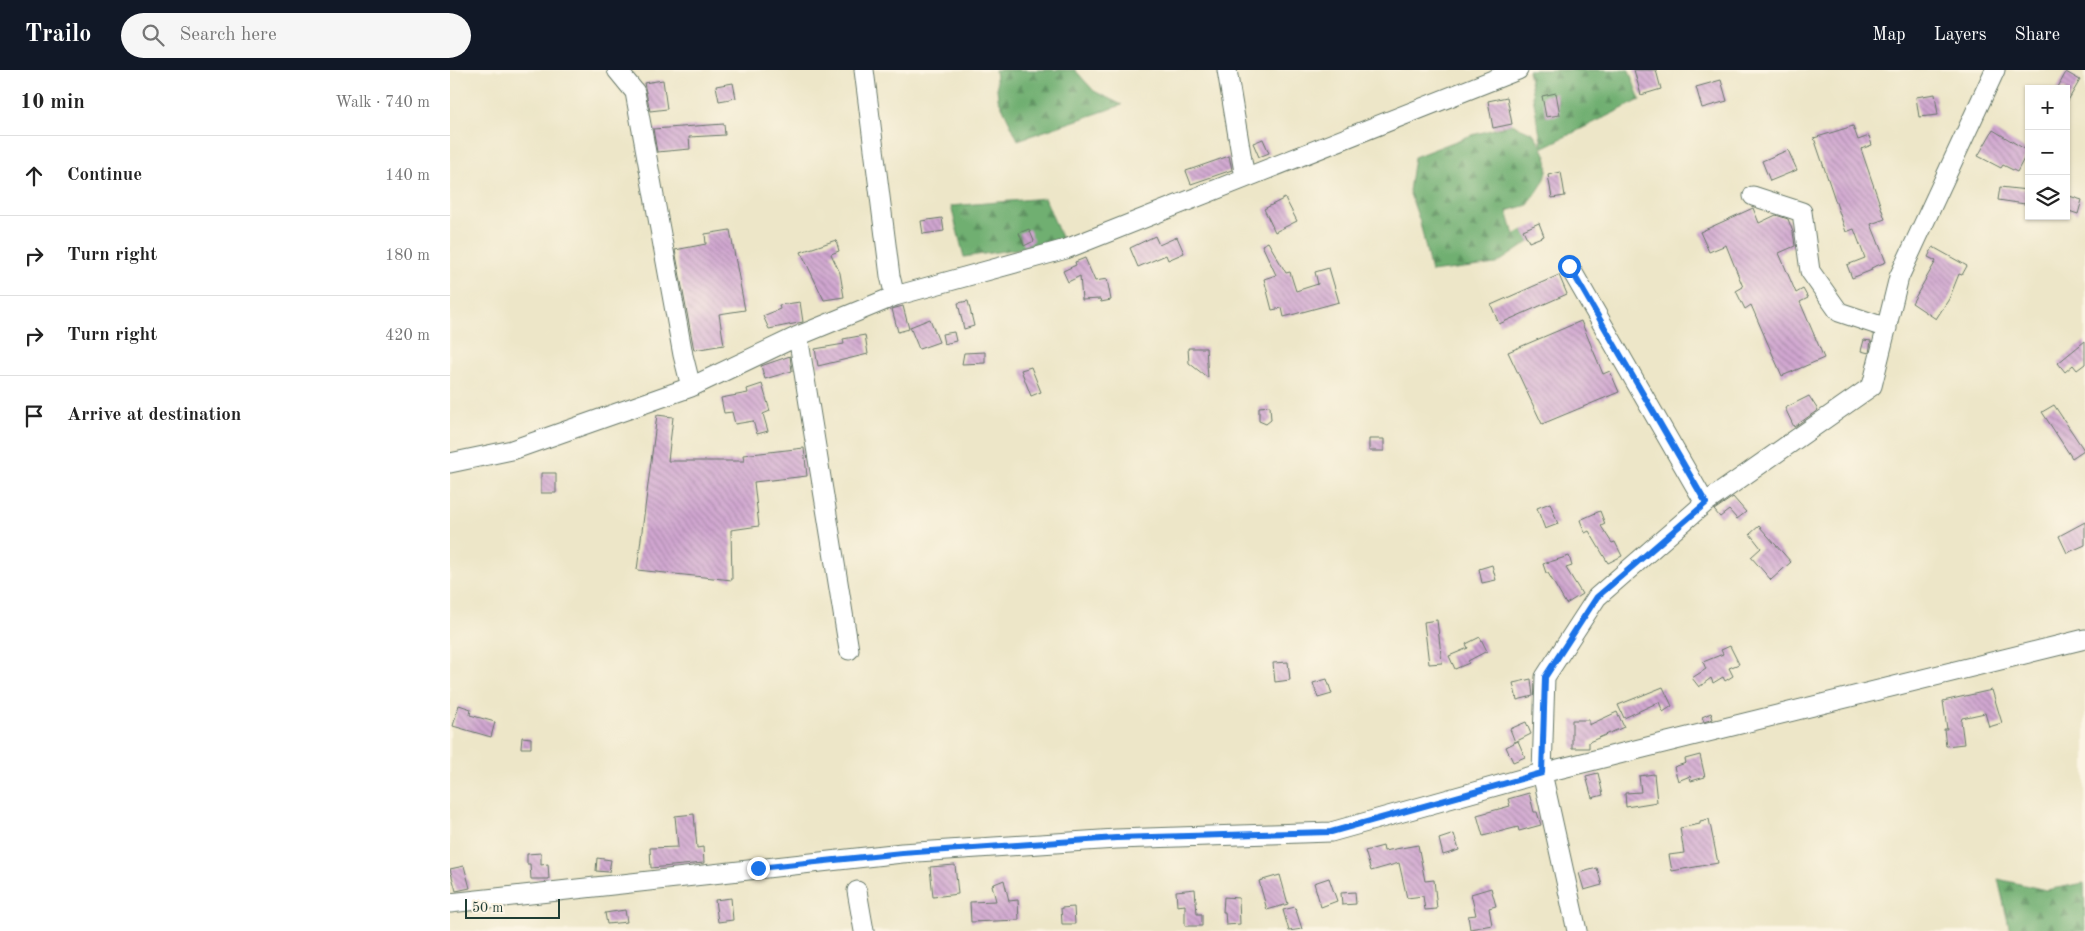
<!DOCTYPE html>
<meta charset="utf-8">
<style>
:root{--surface:#fff;--page:#f6f6f6;--text:#222;--muted:#767676;--line:#e0e0e0;--accent:#111827}
body{margin:0;font-family:"Old Standard TT",serif;background:var(--page);color:var(--text)}
.controls{position:absolute;right:15px;top:15px;display:grid;overflow:hidden;border-radius:0px;box-shadow:0 1px 4px #0004}
.controls button{width:45px;height:45px;display:grid;place-items:center;padding:0;border:0;border-bottom:1px solid var(--line);background:var(--surface);color:var(--text);font:25px sans-serif}
.scale{position:absolute;left:15px;bottom:12px;width:95px;box-sizing:border-box;padding-left:5px;border:2px solid #1f3d34;border-top:0;font-size:14px;line-height:18px;white-space:nowrap;color:#1f3d34;-webkit-text-stroke:4px #fcf5e5;paint-order:stroke}
.stop{position:absolute;width:15px;height:15px;margin:-11px;border:4px solid #1a73e8;border-radius:50%;background:#fff}
.stop.end{background:#1a73e8;border-color:#fff;box-shadow:0 1px 5px #0008}
.list{margin:0;padding:0;list-style:none}
h2{display:flex;justify-content:space-between;align-items:center;height:65px;margin:0;padding:0 20px;font-size:21px}
h2 small{font-size:16px;font-weight:400;color:var(--muted)}
.list li{display:grid;grid-template-columns:32px 1fr auto;gap:15px;align-items:center;box-sizing:border-box;height:80px;padding:0 20px;border-top:1px solid var(--line)}
.list b{display:block;font-size:19px;white-space:nowrap}
.list em{font-size:16px;font-style:normal;color:var(--muted)}
.icon{flex:none;width:28px;height:28px;fill:none;stroke:currentColor;stroke-width:2;stroke-linecap:round;stroke-linejoin:round}
.map{position:relative;flex:none;width:1635px;height:861px;overflow:hidden}
header{display:flex;align-items:center;gap:30px;box-sizing:border-box;height:70px;padding:0 25px;background:var(--accent);color:#fff}
header strong{font-size:24px}
nav{display:flex;gap:28px;margin-inline-start:auto;font-size:18px}
.search{width:350px;height:45px;background:var(--page);display:flex;align-items:center;gap:12px;box-sizing:border-box;padding:0 18px;border-radius:28px;color:var(--muted);font-size:19px}
main{display:flex}
aside{flex:1;background:var(--surface)}
.map>svg:first-child{display:block}
.forest{fill:url(#forest-firs);stroke:#477652}
.building{fill:url(#building-back-hatch)}
.lines{fill:none;stroke-linecap:round;stroke-linejoin:round}
.minor-casing{stroke:#677868;stroke-width:21}
.minor{stroke:#fff;stroke-width:19}
.route{stroke:#1a73e8;stroke-width:6}
</style>
<header>
<strong>Trailo</strong>
<div class="search"><svg class="icon" aria-label="search" viewBox="0 0 24 24"><circle cx="10" cy="10" r="6"/><path d="M15 15l6 6"/></svg>Search here</div>
<nav><a>Map</a><a>Layers</a><a>Share</a></nav>
</header>
<main>
<aside>
<h2>10 min<small>Walk · 740 m</small></h2>
<ul class="list">
<li><svg class="icon" aria-label="ahead" viewBox="0 0 24 24"><path d="M12 20V5M6 11l6-6 6 6"/></svg><div><b>Continue</b></div><em>140 m</em></li>
<li><svg class="icon" aria-label="right" viewBox="0 0 24 24"><path d="M7 20v-9h11M14 6l5 5-5 5"/></svg><div><b>Turn right</b></div><em>180 m</em></li>
<li><svg class="icon" aria-label="right" viewBox="0 0 24 24"><path d="M7 20v-9h11M14 6l5 5-5 5"/></svg><div><b>Turn right</b></div><em>420 m</em></li>
<li><svg class="icon" aria-label="arrive" viewBox="0 0 24 24"><path d="M6 21V4h12l-3 4 3 4H6"/></svg><div><b>Arrive at destination</b></div></li>
</ul>
</aside>
<div class="map">
<svg width="1635" height="861" viewBox="0 0 1635 861">
<defs>
<pattern id="forest-firs" width="22" height="20" patternUnits="userSpaceOnUse" patternTransform="scale(1.25)"><rect width="22" height="20" fill="#6faf71"/><path d="M5 1l3.5 6h-7zM16 11l3.5 6h-7z" fill="#5b905e"/></pattern>
<pattern id="building-back-hatch" width="6" height="6" patternUnits="userSpaceOnUse" patternTransform="scale(1.25)"><rect width="6" height="6" fill="#d0a6d0"/><path d="M-1 5l2 2M0 0l6 6M5-1l2 2" fill="none" stroke="#a888aa"/></pattern>
</defs>
<rect width="100%" height="100%" fill="#fcf5e5"/>
<filter id="ink" filterUnits="userSpaceOnUse"><feTurbulence type="fractalNoise" baseFrequency=".02" numOctaves="2"/><feDisplacementMap in="SourceGraphic" scale="10" xChannelSelector="R" yChannelSelector="G"/><feConvolveMatrix kernelMatrix="1 2 1 2 8 2 1 2 1" color-interpolation-filters="sRGB"/></filter>
<filter id="wash" filterUnits="userSpaceOnUse"><feTurbulence type="fractalNoise" baseFrequency=".0096" numOctaves="4" result="noise"/><feDisplacementMap in="SourceGraphic" scale="20" xChannelSelector="R" yChannelSelector="G"/><feGaussianBlur stdDeviation="1.12" result="paint"/><feColorMatrix in="noise" values="0 0 0 0 0 0 0 0 0 0 0 0 0 0 0 0 0 1.4 0 .05"/><feComposite in="paint" operator="in"/></filter>
<g filter="url(#wash)">
<rect width="100%" height="100%" fill="#ede6c8"/>
<path class="forest" d="M 545,0 L 625,0 L 644,21 L 672,35 L 568,70 L 548,28 Z
M 1078,0 L 1179,0 L 1190,30 L 1092,78 C 1106,102 1091,115 1078,135 L 1057,141 L 1064,165 L 1073,160 L 1079,172 L 1046,194 L 981,202 L 970,152 L 959,121 L 964,87 L 1019,66 L 1062,54 L 1083,63 L 1092,76 Z
M 595,128 L 613,172 L 514,187 L 501,136 Z
M 1548,809 L 1596,820 L 1634,813 L 1635,861 L 1560,861 Z"/>
<g id="blocks">
<path class="building" d="M 1184,0 L 1206,0 L 1211,19 L 1191,25 Z
M 1616,2 L 1630,10 L 1616,34 L 1616,19 L 1607,19 Z
M 213,10 L 217,39 L 200,41 L 194,13 Z
M 1271,10 L 1277,31 L 1252,38 L 1246,17 Z
M 283,13 L 286,28 L 269,31 L 266,16 Z
M 1106,23 L 1110,45 L 1096,47 L 1092,26 Z
M 1485,24 L 1488,45 L 1469,47 L 1466,27 Z
M 1057,27 L 1062,54 L 1043,58 L 1038,31 Z
M 274,54 L 275,65 L 239,67 L 240,79 L 207,82 L 203,59 Z
M 1403,56 L 1408,70 L 1419,66 L 1422,75 L 1411,79 L 1435,149 L 1421,154 L 1436,192 L 1421,198 L 1422,200 L 1402,208 L 1397,195 L 1415,188 L 1404,159 L 1396,162 L 1364,68 Z
M 1543,60 L 1578,81 L 1567,102 L 1553,95 L 1551,98 L 1528,86 Z
M 813,69 L 819,83 L 809,87 L 803,73 Z
M 1338,80 L 1347,100 L 1320,111 L 1312,91 Z
M 779,86 L 782,100 L 741,114 L 736,101 Z
M 1111,102 L 1115,126 L 1102,128 L 1098,105 Z
M 1550,117 L 1577,120 L 1575,134 L 1548,130 Z
M 1616,125 L 1632,130 L 1628,144 L 1616,140 Z
M 835,128 L 847,151 L 825,162 L 814,139 Z
M 1303,138 L 1309,153 L 1326,145 L 1338,149 L 1343,162 L 1345,176 L 1329,183 L 1346,223 L 1353,219 L 1358,228 L 1350,232 L 1374,288 L 1332,306 L 1301,235 L 1295,239 L 1286,221 L 1293,217 L 1276,175 L 1259,182 L 1250,162 Z
M 492,148 L 494,161 L 473,164 L 471,151 Z
M 1089,153 L 1094,166 L 1079,172 L 1073,160 Z
M 579,159 L 584,171 L 574,176 L 569,163 Z
M 280,160 L 295,240 L 269,244 L 274,275 L 244,280 L 225,180 L 256,174 L 255,164 Z
M 705,166 L 709,175 L 727,167 L 734,183 L 718,190 L 716,185 L 688,197 L 680,178 Z
M 386,170 L 389,181 L 381,184 L 390,203 L 394,227 L 374,230 L 351,182 Z
M 818,172 L 836,203 L 840,202 L 846,221 L 868,214 L 865,202 L 879,198 L 889,232 L 834,247 L 832,238 L 822,240 L 814,209 L 826,205 L 812,175 Z
M 1483,177 L 1517,196 L 1512,205 L 1509,204 L 1499,229 L 1486,249 L 1462,233 L 1486,191 L 1478,187 Z
M 635,188 L 645,211 L 657,209 L 661,230 L 651,232 L 650,229 L 632,230 L 630,206 L 618,212 L 613,201 L 626,195 L 625,192 Z
M 1109,205 L 1117,224 L 1049,254 L 1041,235 Z
M 518,231 L 524,256 L 514,259 L 508,233 Z
M 350,232 L 353,252 L 319,259 L 313,246 L 330,239 L 329,235 Z
M 453,236 L 459,259 L 448,262 L 442,239 Z
M 480,249 L 489,272 L 469,279 L 460,257 Z
M 1131,251 L 1153,304 L 1160,301 L 1169,322 L 1092,354 L 1058,282 Z
M 504,262 L 506,271 L 494,274 L 492,264 Z
M 415,265 L 418,284 L 368,296 L 365,279 L 394,274 L 393,269 Z
M 1414,270 L 1421,271 L 1419,283 L 1411,281 Z
M 1635,271 L 1635,294 L 1627,300 L 1623,295 L 1615,302 L 1608,293 Z
M 738,278 L 756,278 L 758,308 L 739,293 Z
M 535,282 L 535,293 L 512,294 L 514,283 Z
M 340,286 L 342,301 L 315,309 L 311,296 Z
M 581,297 L 591,322 L 581,326 L 571,300 Z
M 312,314 L 320,341 L 313,344 L 318,361 L 307,364 L 303,351 L 285,354 L 282,342 L 274,343 L 271,328 L 298,323 L 297,319 Z
M 1359,326 L 1368,340 L 1344,357 L 1335,338 Z
M 1604,335 L 1634,380 L 1622,388 L 1592,342 Z
M 820,336 L 821,350 L 816,354 L 809,351 L 809,337 Z
M 207,345 L 223,347 L 218,391 L 294,391 L 293,385 L 354,378 L 357,406 L 304,412 L 309,456 L 281,460 L 282,510 L 187,500 Z
M 919,369 L 934,369 L 934,381 L 919,381 Z
M 91,403 L 106,403 L 106,423 L 91,423 Z
M 1283,427 L 1296,442 L 1287,449 L 1279,440 L 1270,447 L 1264,440 Z
M 1100,433 L 1108,454 L 1095,459 L 1087,438 Z
M 1150,441 L 1155,454 L 1151,456 L 1162,473 L 1165,472 L 1172,486 L 1158,493 L 1139,461 L 1135,463 L 1130,450 Z
M 1635,452 L 1635,475 L 1617,483 L 1609,466 Z
M 1309,456 L 1341,492 L 1321,510 L 1301,487 L 1311,478 L 1300,464 Z
M 1119,486 L 1122,496 L 1116,498 L 1132,524 L 1116,534 L 1098,503 L 1096,503 L 1093,494 Z
M 1042,495 L 1046,510 L 1032,513 L 1029,499 Z
M 987,550 L 992,593 L 979,594 L 974,552 Z
M 1030,567 L 1037,581 L 1018,591 L 1019,593 L 1005,599 L 999,586 L 1018,578 L 1016,574 Z
M 1280,576 L 1289,594 L 1279,598 L 1283,606 L 1275,611 L 1273,607 L 1263,613 L 1261,608 L 1249,617 L 1242,608 L 1256,599 L 1253,592 L 1273,584 L 1271,580 Z
M 838,592 L 840,610 L 825,612 L 823,593 Z
M 877,609 L 882,624 L 868,628 L 863,613 Z
M 1081,609 L 1083,626 L 1067,630 L 1063,613 Z
M 1213,617 L 1222,636 L 1213,642 L 1209,632 L 1174,648 L 1168,635 Z
M 1542,620 L 1552,653 L 1539,657 L 1535,643 L 1512,648 L 1511,651 L 1514,674 L 1496,676 L 1494,659 L 1497,659 L 1493,631 Z
M 9,635 L 21,639 L 20,645 L 45,652 L 41,667 L 3,656 Z
M 1167,642 L 1174,657 L 1139,672 L 1139,678 L 1122,678 L 1122,650 L 1139,650 L 1139,655 Z
M 1261,643 L 1263,649 L 1254,652 L 1252,647 Z
M 1076,652 L 1081,664 L 1065,672 L 1060,659 Z
M 72,667 L 81,668 L 81,678 L 71,678 Z
M 1068,671 L 1075,687 L 1063,692 L 1056,677 Z
M 1250,685 L 1255,707 L 1241,711 L 1240,706 L 1228,711 L 1224,697 L 1236,693 L 1235,689 Z
M 1148,703 L 1153,725 L 1142,728 L 1136,706 Z
M 1204,704 L 1207,732 L 1176,737 L 1175,723 L 1191,722 L 1189,706 Z
M 1079,723 L 1084,742 L 1087,742 L 1091,755 L 1069,761 L 1068,757 L 1033,766 L 1027,745 L 1060,736 L 1058,729 Z
M 244,744 L 247,778 L 253,777 L 254,793 L 201,798 L 200,778 L 228,777 L 225,746 Z
M 1259,749 L 1268,793 L 1222,801 L 1219,785 L 1234,783 L 1230,758 L 1250,754 L 1250,751 Z
M 1004,764 L 1009,780 L 993,785 L 989,769 Z
M 968,775 L 975,811 L 984,810 L 987,839 L 975,840 L 973,826 L 957,828 L 949,793 L 921,801 L 915,781 L 933,776 L 934,781 Z
M 91,783 L 91,795 L 98,794 L 99,809 L 81,809 L 80,794 L 77,794 L 77,784 Z
M 147,788 L 161,790 L 159,802 L 146,801 Z
M 505,795 L 508,824 L 483,827 L 480,797 Z
M 14,796 L 20,818 L 6,821 L 0,799 Z
M 1147,798 L 1152,815 L 1134,820 L 1129,803 Z
M 830,805 L 838,834 L 817,840 L 809,811 Z
M 879,808 L 887,831 L 871,837 L 864,813 Z
M 554,810 L 559,831 L 568,830 L 569,850 L 521,852 L 520,832 L 546,831 L 542,815 Z
M 1041,818 L 1046,836 L 1039,838 L 1042,855 L 1020,859 L 1018,846 L 1026,845 L 1021,824 Z
M 745,819 L 747,844 L 752,844 L 752,856 L 735,856 L 735,835 L 727,836 L 726,821 Z
M 905,822 L 906,834 L 892,835 L 891,823 Z
M 774,827 L 789,828 L 790,854 L 776,855 L 775,842 L 773,842 Z
M 281,828 L 283,850 L 268,852 L 265,830 Z
M 624,837 L 625,854 L 612,854 L 611,838 Z
M 845,837 L 852,859 L 839,861 L 833,840 Z
M 175,840 L 177,852 L 157,854 L 155,843 Z"/>
</g>
</g>
<g filter="url(#ink)">
<use href="#blocks" fill-opacity="0" stroke="#677868" stroke-width="1"/>
<g class="lines">
<defs>
<path id="minor" d="M 167,0 L 185,22 L 233,285 L 241,317
M 414,0 L 440,206 L 445,226
M 777,0 L 795,108
M 1303,126 L 1352,142 L 1360,201 L 1389,242 L 1437,258
M 1119,196 L 1255,433
M 348,266 L 399,580
M 0,393 L 62,380 L 241,317 L 348,266 L 445,226 L 616,179 L 1068,0
M 407,821 L 414,861
M 0,833 L 452,783 L 666,769 L 881,762 L 1092,703 L 1635,569
M 1127,861 L 1092,703 L 1095,607 L 1147,527 L 1255,433 L 1422,316 L 1449,207 L 1545,0"/>
</defs>
<use href="#minor" class="minor-casing"/>
<use href="#minor" class="minor"/>
</g>
</g>
<g class="lines" filter="url(#ink)">
<path class="route" d="M 308,798 L 452,783 L 666,768 L 881,762 L 1092,703 L 1095,607 L 1147,527 L 1256,433 L 1119,196"/>
</g>
</svg>
<div class="controls">
<button>+</button>
<button>−</button>
<button><svg class="icon" aria-label="layers" viewBox="0 0 24 24"><path d="M12 4l9 5-9 5-9-5zM3 14l9 5 9-5"/></svg></button>
</div>
<div class="scale">50 m</div>
<div class="stop" style="left:1119px;top:196px"></div>
<div class="stop end" style="left:308px;top:798px"></div>
</div>
</main>
